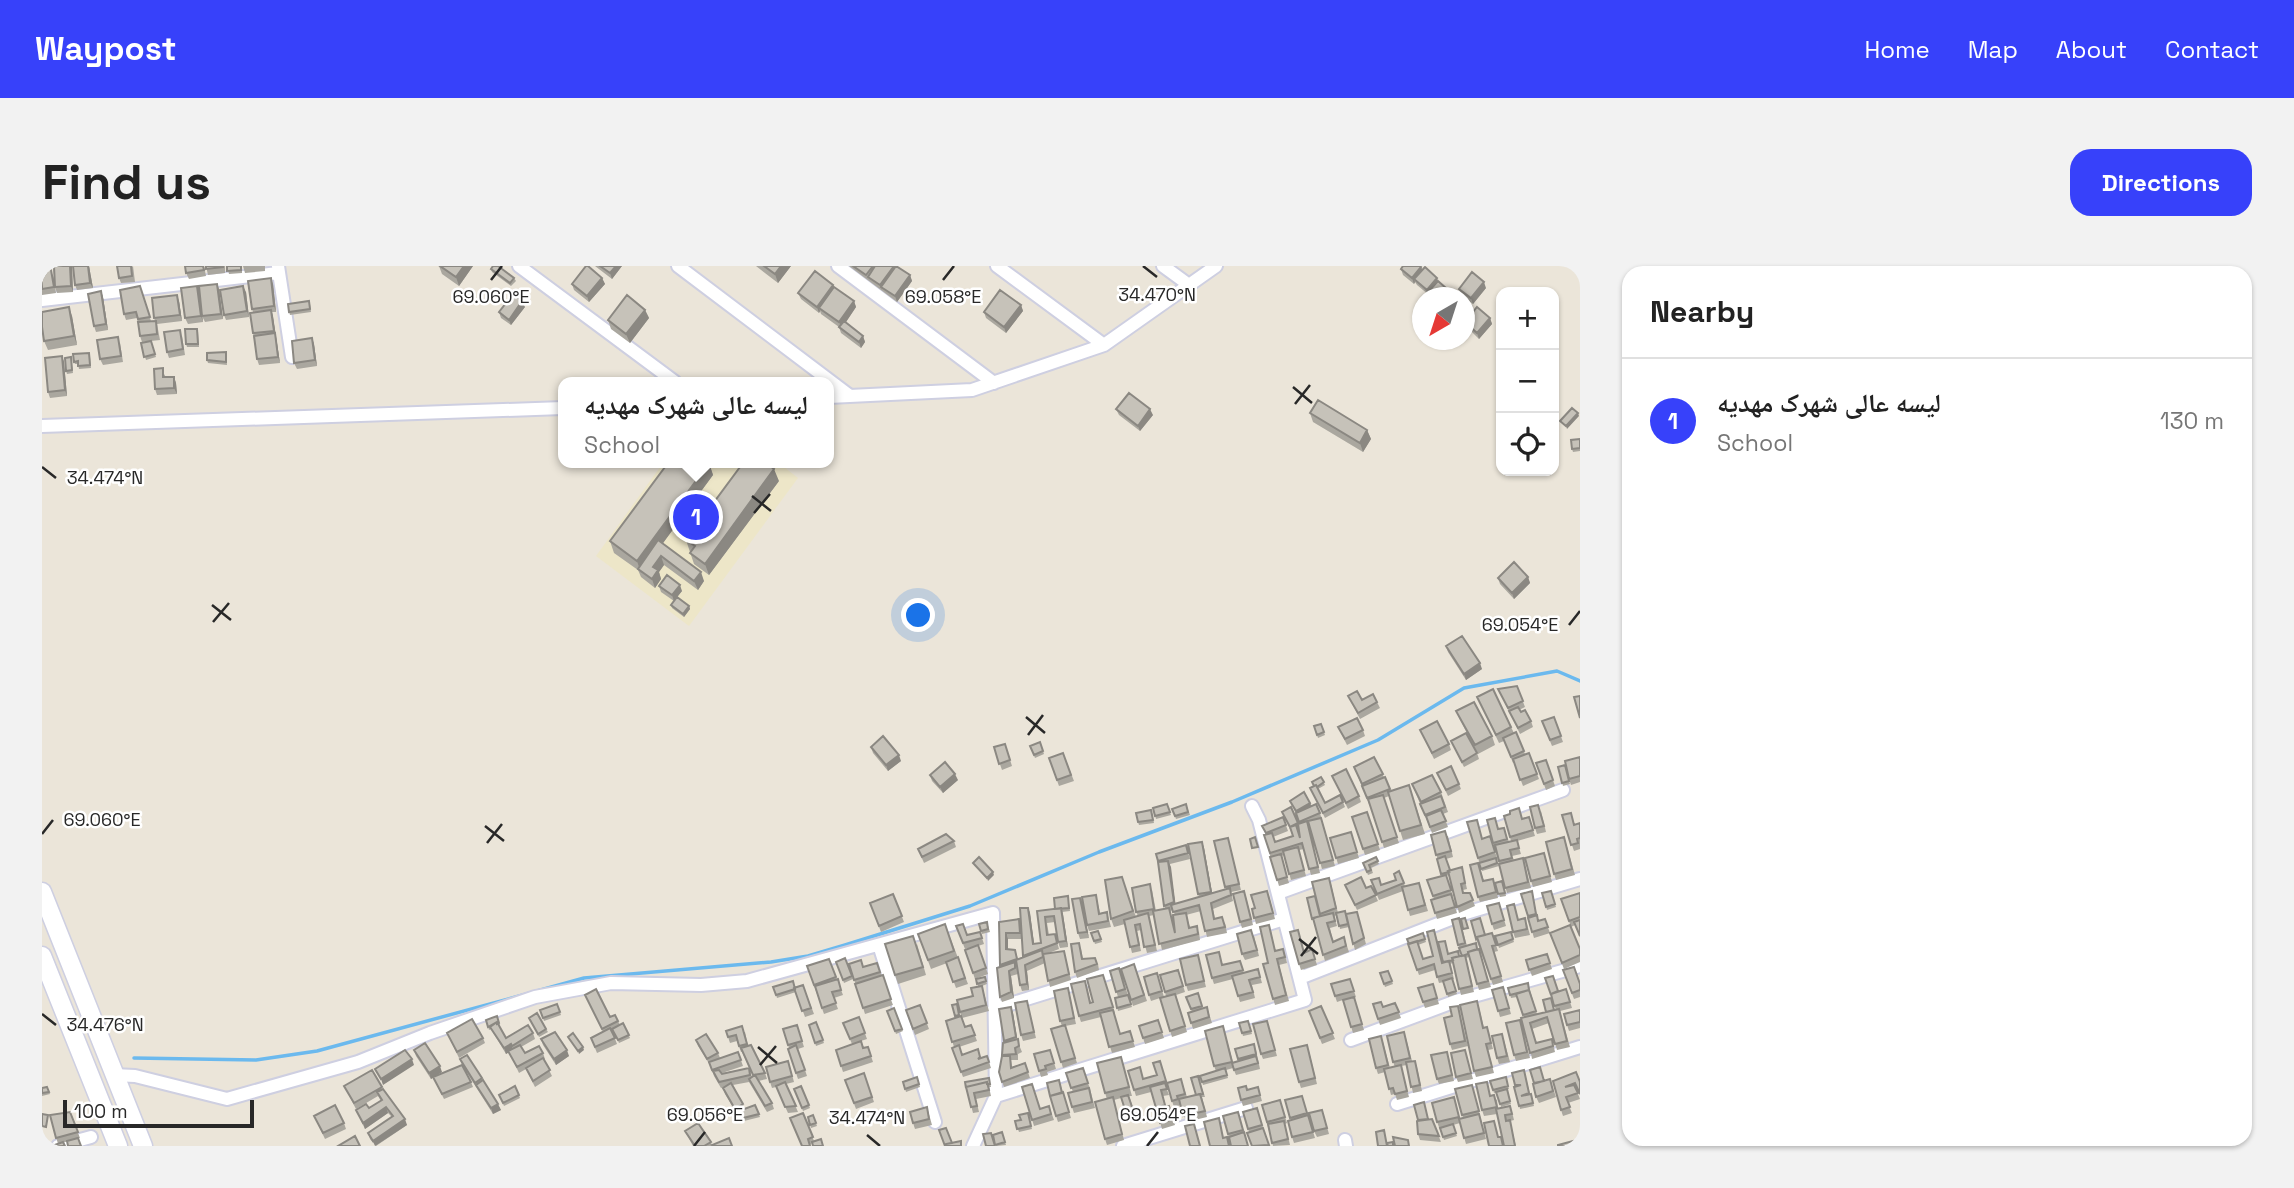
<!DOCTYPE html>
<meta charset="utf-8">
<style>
:root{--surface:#fff;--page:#f2f2f2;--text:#222;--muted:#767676;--line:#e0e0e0;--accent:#3741fa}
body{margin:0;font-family:"Space Grotesk","Noto Naskh Arabic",sans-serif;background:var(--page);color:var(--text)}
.controls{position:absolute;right:21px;top:21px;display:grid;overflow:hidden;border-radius:14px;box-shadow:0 2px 5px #0004}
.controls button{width:63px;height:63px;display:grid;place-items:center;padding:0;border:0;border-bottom:2px solid var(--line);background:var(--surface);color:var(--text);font:35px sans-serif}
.compass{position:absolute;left:1370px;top:21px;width:63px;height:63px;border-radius:50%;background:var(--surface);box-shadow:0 2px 5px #0004;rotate:219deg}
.scale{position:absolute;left:21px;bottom:18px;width:191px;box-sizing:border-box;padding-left:7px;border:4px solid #282828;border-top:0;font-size:19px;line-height:24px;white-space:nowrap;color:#282828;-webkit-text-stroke:5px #fff;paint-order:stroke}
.you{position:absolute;left:877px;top:350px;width:24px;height:24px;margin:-18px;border:5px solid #fff;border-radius:50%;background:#1a73e8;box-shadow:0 0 0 10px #1a73e833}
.badge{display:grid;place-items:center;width:46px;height:46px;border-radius:50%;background:var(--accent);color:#fff;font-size:23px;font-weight:700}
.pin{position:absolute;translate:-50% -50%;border:4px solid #fff;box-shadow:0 2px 7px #0006}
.popup{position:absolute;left:516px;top:111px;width:276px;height:91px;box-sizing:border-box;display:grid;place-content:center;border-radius:14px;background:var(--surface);filter:drop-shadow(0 2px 5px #0005);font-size:23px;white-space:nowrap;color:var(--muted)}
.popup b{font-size:26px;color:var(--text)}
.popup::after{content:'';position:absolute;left:50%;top:100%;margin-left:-14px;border:14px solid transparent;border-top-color:var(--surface)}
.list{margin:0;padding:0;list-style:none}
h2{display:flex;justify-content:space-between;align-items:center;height:91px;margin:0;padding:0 28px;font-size:30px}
h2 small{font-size:23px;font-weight:400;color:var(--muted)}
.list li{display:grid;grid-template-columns:46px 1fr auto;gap:21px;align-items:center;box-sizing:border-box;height:126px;padding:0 28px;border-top:2px solid var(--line)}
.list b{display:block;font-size:26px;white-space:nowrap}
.list p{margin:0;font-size:23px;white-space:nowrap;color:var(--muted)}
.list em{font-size:23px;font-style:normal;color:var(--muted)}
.icon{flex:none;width:38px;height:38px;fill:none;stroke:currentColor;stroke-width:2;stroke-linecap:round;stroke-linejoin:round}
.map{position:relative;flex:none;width:1538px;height:880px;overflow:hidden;border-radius:21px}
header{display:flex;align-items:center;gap:42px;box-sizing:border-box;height:98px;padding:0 35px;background:var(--accent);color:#fff}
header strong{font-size:33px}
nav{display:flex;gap:38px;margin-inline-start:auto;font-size:24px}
.intro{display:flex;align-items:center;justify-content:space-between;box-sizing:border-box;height:168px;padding:0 42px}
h1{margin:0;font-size:49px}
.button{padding:18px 32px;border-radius:21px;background:var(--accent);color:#fff;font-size:24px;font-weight:700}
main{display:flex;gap:42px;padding:0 42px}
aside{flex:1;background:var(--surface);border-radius:21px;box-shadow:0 2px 5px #0004}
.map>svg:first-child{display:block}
.education{fill:#ede6c8}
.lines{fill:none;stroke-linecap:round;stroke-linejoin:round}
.stream{stroke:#6bb9ee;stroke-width:3.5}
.minor-casing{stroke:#cecfe1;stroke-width:16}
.secondary-casing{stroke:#cecfe1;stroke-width:21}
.minor{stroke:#fff;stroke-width:12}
.secondary{stroke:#fff;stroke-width:18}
.wall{fill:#aaa79f;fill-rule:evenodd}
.shaded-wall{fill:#8b8882}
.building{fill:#c6c2b9;stroke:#8b8882;stroke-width:2}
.ticks{fill:none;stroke:#282828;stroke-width:2.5}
.ticks-label{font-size:18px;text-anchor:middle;fill:#282828;stroke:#fff;stroke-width:5;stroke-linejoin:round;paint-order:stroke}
</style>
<header>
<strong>Waypost</strong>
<nav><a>Home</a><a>Map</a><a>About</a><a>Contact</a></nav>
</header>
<div class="intro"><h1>Find us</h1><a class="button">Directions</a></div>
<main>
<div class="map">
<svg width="1538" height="880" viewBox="0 0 1538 880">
<rect width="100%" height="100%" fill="#ebe5d9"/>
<path class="education" d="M 621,197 L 737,197 L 756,212 L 647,360 L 554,290 Z"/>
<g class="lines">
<path class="stream" d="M 495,725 L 542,712 L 729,696 L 766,690 L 803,679 L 928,640 L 1057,586 L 1190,536 L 1336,474 L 1422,422 L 1515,405 L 1538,415
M 92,792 L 214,794 L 275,785 L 488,727"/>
<defs>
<path id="minor" d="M 236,0 L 250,91
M 477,0 L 633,116
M 636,0 L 808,130
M 796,0 L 952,117
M 955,0 L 1062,79
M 1121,0 L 1147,19
M 0,34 L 236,7
M 787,131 L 930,124 L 1062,79 L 1174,0
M 0,160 L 521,142
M 1236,627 L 1521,524
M 837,679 L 893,856
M 1258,712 L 1424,647 L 1538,613
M 952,743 L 1242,653
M 1309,774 L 1414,735 L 1538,700
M 71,809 L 93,810 L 185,833 L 316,796 L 388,767 L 493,731 L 569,717 L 659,719 L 705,715 L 951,647 L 954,830 L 931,880
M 954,830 L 1263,734 L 1217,554 L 1210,540
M 1355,838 L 1538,781
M 1303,874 L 1304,880
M 16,880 L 49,871
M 1081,880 L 1204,842"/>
<path id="secondary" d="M 0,626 L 101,880
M 0,690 L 76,880"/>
</defs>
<use href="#minor" class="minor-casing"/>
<use href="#secondary" class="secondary-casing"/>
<use href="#minor" class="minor"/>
<use href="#secondary" class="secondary"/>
</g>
<path class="wall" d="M 0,0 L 11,9 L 14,27 L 0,29 Z
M 11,0 L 30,0 L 31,26 L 15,27 L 13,21 Z
M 31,0 L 47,0 L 51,22 L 35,24 L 33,19 Z
M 91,0 L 93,16 L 79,17 L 77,12 Z
M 162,0 L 164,10 L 147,13 L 144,7 Z
M 164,0 L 183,0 L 183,7 L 166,9 Z
M 185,0 L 200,0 L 200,7 L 187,8 Z
M 201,0 L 223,0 L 223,5 L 203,7 Z
M 397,0 L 431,0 L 417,20 L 400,8 Z
M 553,0 L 580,0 L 570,13 Z
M 714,0 L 749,0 L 736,17 Z
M 807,0 L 854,0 L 868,9 L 870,15 L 855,36 Z
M 1379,1 L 1380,4 L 1397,16 L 1413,30 L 1414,32 L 1388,32 L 1387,29 L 1375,19 L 1373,16 L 1372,18 L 1361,9 L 1359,3 Z
M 449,3 L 472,12 L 474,15 L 469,20 L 450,6 Z
M 560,12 L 563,18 L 547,36 L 532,24 L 530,18 Z
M 231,18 L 234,46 L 230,46 L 238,97 L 217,99 L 215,93 L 211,67 L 211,46 L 210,43 Z
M 98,20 L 109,55 L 113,55 L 112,52 L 137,35 L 140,55 L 115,58 L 118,74 L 100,76 L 98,70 L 95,52 L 84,54 L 82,48 Z
M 792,21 L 812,35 L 814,41 L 804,56 L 821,70 L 823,76 L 819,82 L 799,67 L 797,61 L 779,48 L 778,45 L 777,47 L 759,33 L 756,27 Z
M 1444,22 L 1431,38 L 1419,29 L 1417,23 Z
M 177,23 L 181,53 L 163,56 L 160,50 Z
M 59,25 L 61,31 L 66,64 L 54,66 L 52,60 Z
M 157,26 L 161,56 L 146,58 L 143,52 Z
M 204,26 L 207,51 L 184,54 L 182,49 Z
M 268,38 L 269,46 L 248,49 L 247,46 Z
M 1423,38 L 1429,43 L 1430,46 L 1448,52 L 1450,58 L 1437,73 L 1423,59 Z
M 979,39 L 981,45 L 964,67 L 944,52 L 942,46 Z
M 483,41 L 469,59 L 459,52 L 457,46 Z
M 603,44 L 607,52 L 588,77 L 569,63 L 566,54 Z
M 30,50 L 35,79 L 6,84 L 2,75 Z
M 156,65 L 157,81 L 145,81 L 144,78 Z
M 140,70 L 143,89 L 127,92 L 125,86 Z
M 270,72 L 272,78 L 275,100 L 255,103 L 252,97 Z
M 109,75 L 114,91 L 104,94 L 99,77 Z
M 78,77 L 81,96 L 61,99 L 58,93 Z
M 184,86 L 185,99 L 166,97 L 165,94 Z
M 20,90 L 22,96 L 25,130 L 8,132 L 6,126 Z
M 48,90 L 49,102 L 37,103 L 36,98 L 33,98 L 32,96 Z
M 29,91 L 31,107 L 25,108 L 24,105 Z
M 123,108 L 123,111 L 132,111 L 134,117 L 135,128 L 115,129 L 113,123 Z
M 1074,143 L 1111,149 L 1098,165 L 1077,149 Z
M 1268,147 L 1325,164 L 1329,173 L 1321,186 L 1271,156 Z
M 1538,173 L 1538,185 L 1531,186 L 1530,183 Z
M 667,197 L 671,209 L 621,277 L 662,315 L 656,324 L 622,299 L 617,306 L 619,313 L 613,322 L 599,311 L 596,304 L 572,287 L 568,275 Z
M 737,215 L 667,309 L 652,298 L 644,274 Z
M 1486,311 L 1488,317 L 1472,333 L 1458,318 L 1456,312 Z
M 617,320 L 640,325 L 635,331 L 647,340 L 648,343 L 642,351 L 630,342 L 629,339 L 632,335 L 619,326 Z
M 1404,380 L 1440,403 L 1424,414 L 1406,386 Z
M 1475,420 L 1483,441 L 1477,444 L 1479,446 L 1489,455 L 1491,461 L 1478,468 L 1456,423 Z
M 1306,430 L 1320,434 L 1335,436 L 1338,442 L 1318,453 Z
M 1435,431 L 1469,461 L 1472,467 L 1474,466 L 1483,488 L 1487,487 L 1497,513 L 1481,520 L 1472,496 L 1471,497 L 1462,475 L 1457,477 Z
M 1414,445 L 1450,470 L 1453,479 L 1436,488 L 1418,454 Z
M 1512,451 L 1521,476 L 1510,480 L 1500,455 Z
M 1279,458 L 1283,469 L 1276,472 L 1272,460 Z
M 1296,461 L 1321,464 L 1323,470 L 1305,479 Z
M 1378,464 L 1407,478 L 1409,484 L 1392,493 Z
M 1409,475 L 1435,487 L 1437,493 L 1422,501 Z
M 998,476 L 1002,488 L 993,492 L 988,480 Z
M 963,478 L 970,500 L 960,504 L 952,481 Z
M 829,481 L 859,495 L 846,505 L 831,487 Z
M 1021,487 L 1032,515 L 1017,520 L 1007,492 Z
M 1332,491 L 1342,511 L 1343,511 L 1348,525 L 1367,519 L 1383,568 L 1361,574 L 1347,530 L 1342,532 L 1357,577 L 1342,582 L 1328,538 L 1327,538 L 1312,501 Z
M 1538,491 L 1538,516 L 1529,519 L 1527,513 Z
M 1504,494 L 1513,520 L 1504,524 L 1494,497 Z
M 1523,499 L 1528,518 L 1521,520 L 1516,501 Z
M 1395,507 L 1417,518 L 1419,523 L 1406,530 Z
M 888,509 L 916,514 L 901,527 L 890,515 Z
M 1290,510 L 1317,530 L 1319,536 L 1306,543 Z
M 1279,511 L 1283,519 L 1276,523 L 1283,537 L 1301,536 L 1303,541 L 1283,552 L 1268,522 L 1271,520 Z
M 1370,518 L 1399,526 L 1406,546 L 1401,548 L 1406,561 L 1390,567 Z
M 1248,535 L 1268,537 L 1270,540 L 1278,547 L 1293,600 L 1280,603 L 1267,558 L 1266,559 L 1278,607 L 1269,609 L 1262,583 L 1257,584 L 1264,610 L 1249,614 L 1242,589 L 1239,590 L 1247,617 L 1237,620 L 1222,569 L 1224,569 L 1220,560 L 1241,551 L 1246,565 L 1231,571 L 1233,576 L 1251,570 L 1240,546 L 1258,557 Z
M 1125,538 L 1129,549 L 1114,553 L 1111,542 Z
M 1144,538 L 1148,549 L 1134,553 L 1130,543 Z
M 1499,545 L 1504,566 L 1495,568 L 1493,562 Z
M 1325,546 L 1338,584 L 1323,589 L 1310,551 Z
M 1110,547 L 1112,557 L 1097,559 L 1096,556 Z
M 1520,549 L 1533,559 L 1538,557 L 1538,583 L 1532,585 Z
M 1462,550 L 1481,553 L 1487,551 L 1493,570 L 1475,575 L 1479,588 L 1470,590 L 1472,594 L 1483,598 L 1489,622 L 1465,627 L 1445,554 L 1456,563 L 1462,562 L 1467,576 L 1469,575 Z
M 1435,554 L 1440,573 L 1448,570 L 1455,592 L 1454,592 L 1457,600 L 1440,605 L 1436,592 Z
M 1309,566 L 1317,592 L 1296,598 L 1288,572 Z
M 1389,569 L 1406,570 L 1411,591 L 1404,593 L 1408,604 L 1420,601 L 1425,623 L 1421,624 L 1422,627 L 1428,627 L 1433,640 L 1417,647 L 1407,609 L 1404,610 L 1411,630 L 1410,631 L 1415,647 L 1395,653 L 1389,634 L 1392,633 L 1385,614 L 1400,610 Z
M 1186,572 L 1199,624 L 1189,626 L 1191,635 L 1171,643 L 1173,653 L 1183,657 L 1185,667 L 1165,671 L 1159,645 L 1144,649 L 1148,661 L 1157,666 L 1158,674 L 1120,684 L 1112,649 L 1107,650 L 1115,685 L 1105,687 L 1099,664 L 1095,665 L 1099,685 L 1090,687 L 1083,658 L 1072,661 L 1069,653 L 1080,611 L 1094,651 L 1096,650 L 1094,646 L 1110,624 L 1114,645 L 1123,643 L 1116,596 L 1114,588 L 1144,579 L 1148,593 L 1128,598 L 1133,638 L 1157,631 L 1156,628 L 1160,576 L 1162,582 L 1170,627 L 1184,623 L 1183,621 ZM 1131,644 L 1133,649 L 1132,660 L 1128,645 Z
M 912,575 L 914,581 L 882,597 L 876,583 Z
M 1524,577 L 1533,609 L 1514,614 L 1512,608 Z
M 1334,591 L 1337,598 L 1329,602 L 1331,607 L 1326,609 L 1321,597 Z
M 1504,593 L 1510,616 L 1491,621 L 1489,615 Z
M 1436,597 L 1442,615 L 1453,619 L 1456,632 L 1438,636 L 1436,631 Z
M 1357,605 L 1363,620 L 1377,617 L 1386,645 L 1368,650 L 1361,625 L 1337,634 L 1329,614 L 1339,619 L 1354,614 Z
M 1460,615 L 1464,630 L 1458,631 L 1453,617 Z
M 1289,618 L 1296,647 L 1304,648 L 1315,646 L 1324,678 L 1313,684 L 1307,661 L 1298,663 L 1295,649 L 1292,650 L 1295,660 L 1288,662 L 1291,676 L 1302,671 L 1307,686 L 1283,695 L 1272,656 L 1270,653 L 1273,630 Z
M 1303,619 L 1324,622 L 1329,620 L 1336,635 L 1315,644 Z
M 1490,625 L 1496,655 L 1503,653 L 1508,667 L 1492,672 L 1479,628 Z
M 1509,625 L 1514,641 L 1505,644 L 1500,627 Z
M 1538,627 L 1538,671 L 1533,659 L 1529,661 L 1519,633 Z
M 851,628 L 862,656 L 839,666 L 828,637 Z
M 1054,629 L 1058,647 L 1065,646 L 1069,661 L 1047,665 L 1045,659 Z
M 1026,630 L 1028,645 L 1020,646 L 1026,681 L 1018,682 L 1016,676 L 1013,656 L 1005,657 L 1007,669 L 1013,668 L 1017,683 L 1004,688 L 1022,685 L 1029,714 L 1008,721 L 1003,697 L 985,705 L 987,724 L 980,725 L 978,719 L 976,702 L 976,708 L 969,710 L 972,732 L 960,736 L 958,731 L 957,656 L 977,653 L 979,659 L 986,642 L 988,647 L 992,678 L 999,677 L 995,645 L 1013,643 ZM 966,673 L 980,673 L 981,691 L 976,693 L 973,684 L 966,683 Z
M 1227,630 L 1233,653 L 1214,658 L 1210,643 L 1213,642 Z
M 1204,631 L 1211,659 L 1200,662 L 1198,656 Z
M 1038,632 L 1047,672 L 1038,673 L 1036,667 Z
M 1457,637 L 1464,660 L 1452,664 L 1450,658 Z
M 1474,644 L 1476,654 L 1485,658 L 1488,669 L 1473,672 L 1471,666 Z
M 945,656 L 948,666 L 940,668 L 937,658 Z
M 903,658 L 926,718 L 914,722 L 905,697 L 889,703 L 876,668 Z
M 1419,658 L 1425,680 L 1434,677 L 1449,721 L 1437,724 L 1427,691 L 1424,692 L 1432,726 L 1419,729 L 1411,697 L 1408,698 L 1412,713 L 1410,714 L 1415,728 L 1406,731 L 1402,716 L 1397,717 L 1393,704 L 1377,709 L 1366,678 L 1381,667 L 1384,676 L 1376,679 L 1381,693 L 1391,690 L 1392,664 L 1396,676 L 1407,688 L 1420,690 L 1416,679 Z
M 914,660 L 925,669 L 938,666 L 942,678 L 936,680 L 946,708 L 933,713 L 923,684 L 931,681 L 923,683 Z
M 1056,665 L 1060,676 L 1053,678 L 1049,667 Z
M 1229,665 L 1233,685 L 1243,689 L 1245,697 L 1237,699 L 1247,735 L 1233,739 L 1221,698 L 1226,697 Z
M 1469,666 L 1472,676 L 1457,682 L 1453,670 Z
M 1450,667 L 1456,685 L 1452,686 L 1461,716 L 1451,719 L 1434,673 Z
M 1508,667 L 1538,683 L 1538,696 L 1522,703 Z
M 1212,670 L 1217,690 L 1203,694 L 1200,688 Z
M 1258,670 L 1262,687 L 1270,683 L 1275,699 L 1259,704 L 1257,698 Z
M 875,678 L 884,709 L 856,718 L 853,709 Z
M 1039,683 L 1041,693 L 1056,698 L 1057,704 L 1035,712 L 1033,706 Z
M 1505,688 L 1510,703 L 1490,710 L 1484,694 Z
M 1156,689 L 1164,721 L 1146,725 L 1144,719 Z
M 803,692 L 811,713 L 802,717 L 794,696 Z
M 787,693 L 801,729 L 792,732 L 796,743 L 782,748 L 765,700 Z
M 1198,695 L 1202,707 L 1216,703 L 1220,717 L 1210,719 L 1213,732 L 1198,736 L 1191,713 L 1172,718 L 1170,712 L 1181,699 Z
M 835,697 L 851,739 L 823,748 L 807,698 L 821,701 Z
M 1092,698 L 1105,735 L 1091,740 L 1079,703 Z
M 1077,702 L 1090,741 L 1076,745 L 1073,732 L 1076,731 L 1068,705 Z
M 1136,704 L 1143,726 L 1134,729 L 1145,766 L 1130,771 L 1118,732 L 1109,735 L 1107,729 L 1115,707 L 1122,731 L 1124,730 L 1118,709 Z
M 1521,704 L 1538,718 L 1538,731 L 1532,733 Z
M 1346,705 L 1351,718 L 1343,721 L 1338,707 Z
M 1061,709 L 1073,747 L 1072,747 L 1078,768 L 1088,765 L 1093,781 L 1070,787 L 1059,751 L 1039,756 L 1037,750 L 1043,715 L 1049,737 L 1051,736 Z
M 943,711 L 945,718 L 940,720 L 947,745 L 920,752 L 923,761 L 929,759 L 935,775 L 917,781 L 920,789 L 939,792 L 947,796 L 949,802 L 921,811 L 910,782 L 912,781 L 904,755 L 914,752 L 910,739 L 915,738 L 918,751 L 919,750 L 918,746 L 931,730 L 936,720 L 934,713 Z
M 1503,712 L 1516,725 L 1524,723 L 1530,742 L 1518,745 L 1528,781 L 1515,784 L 1507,757 L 1490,763 L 1494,777 L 1510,773 L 1513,786 L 1490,793 L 1482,751 L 1475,731 L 1469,732 L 1466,722 L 1486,717 L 1495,748 L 1514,744 Z
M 1391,718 L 1397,738 L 1383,742 L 1376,722 Z
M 761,719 L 772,748 L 763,751 L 754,726 L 735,732 L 734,729 Z
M 1310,719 L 1314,731 L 1312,732 L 1322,764 L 1311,767 L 1301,734 L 1295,736 L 1293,730 Z
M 1026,722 L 1034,758 L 1023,760 L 1035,797 L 1021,802 L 1009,763 L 1020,760 L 1018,755 Z
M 1450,724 L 1463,727 L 1469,748 L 1458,751 Z
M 1156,727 L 1161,743 L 1165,741 L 1170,757 L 1151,763 L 1146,747 L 1150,746 L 1144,731 Z
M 543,729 L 568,751 L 576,755 L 578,759 L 581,757 L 588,772 L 577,777 L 571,764 L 570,765 L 575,778 L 555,787 L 549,772 L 561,766 Z
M 985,735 L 994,772 L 981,775 L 979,769 Z
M 1353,737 L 1359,752 L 1338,759 L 1331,738 L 1341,741 Z
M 515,738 L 519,749 L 502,755 L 498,744 Z
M 878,739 L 887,763 L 873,769 L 864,744 Z
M 1279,740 L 1293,773 L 1280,778 L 1267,745 Z
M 1416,740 L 1426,780 L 1410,784 L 1408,778 L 1410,750 Z
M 969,741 L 971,747 L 975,774 L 980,786 L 976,788 L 976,794 L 969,794 L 970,801 L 983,797 L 988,812 L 962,821 L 957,806 L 961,790 L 962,777 L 957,743 Z
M 1437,741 L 1442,762 L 1445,761 L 1451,783 L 1446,784 L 1452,807 L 1434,811 L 1432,805 Z
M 852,742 L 861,765 L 854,768 L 845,745 Z
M 1538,744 L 1538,762 L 1527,765 L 1525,759 Z
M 455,750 L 458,760 L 457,760 L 464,772 L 491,767 L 493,773 L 479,781 L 483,787 L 501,787 L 503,793 L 502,794 L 510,810 L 493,821 L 484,803 L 477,807 L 467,786 L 464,788 L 449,763 L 447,764 L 444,754 Z
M 817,751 L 825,773 L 819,775 L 822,782 L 826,781 L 831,796 L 801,806 L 794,784 L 810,778 L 801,757 Z
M 487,752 L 504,763 L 506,766 L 497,771 Z
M 1116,754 L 1122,772 L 1103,778 L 1097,760 Z
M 1478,754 L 1488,792 L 1474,795 L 1472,789 Z
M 1206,755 L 1210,768 L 1201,770 L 1197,757 Z
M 1225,755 L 1235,790 L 1221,793 L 1219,788 Z
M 774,756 L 782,777 L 774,780 L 767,759 Z
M 755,759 L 762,781 L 756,783 L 765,810 L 756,813 L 746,783 L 747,782 L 741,763 Z
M 1181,760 L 1191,796 L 1197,795 L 1193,783 L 1214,784 L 1218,803 L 1194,809 L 1191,802 L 1184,804 L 1186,812 L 1161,819 L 1158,810 L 1174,805 L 1172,800 Z
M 684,765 L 703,766 L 706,780 L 723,807 L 725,813 L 716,815 L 730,837 L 732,843 L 725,846 L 707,816 L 691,819 L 703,843 L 713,839 L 718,851 L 698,856 L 695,848 L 683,828 L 681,822 L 682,821 L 679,822 L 672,810 L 668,799 L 656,780 L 654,774 L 676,787 L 678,792 L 696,786 L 701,800 L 680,807 L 707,802 L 710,811 L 711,810 L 700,786 L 699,786 L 695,775 L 688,777 Z
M 405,767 L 441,772 L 443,777 L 417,792 Z
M 1364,772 L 1370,795 L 1373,795 L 1375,801 L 1380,825 L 1371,827 L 1365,799 L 1359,800 L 1367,831 L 1355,834 L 1353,828 L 1349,829 L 1343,806 L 1336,808 L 1334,802 L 1341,776 L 1348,802 L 1353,801 L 1351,796 Z
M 499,773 L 527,790 L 514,799 L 501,779 Z
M 1462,774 L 1468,796 L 1457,798 L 1455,792 Z
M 372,784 L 400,806 L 394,809 L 429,816 L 431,821 L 402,833 L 391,811 L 389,813 L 374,790 Z
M 1008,784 L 1014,803 L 1005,806 L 1006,809 L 999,811 L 992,788 Z
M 1423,784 L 1431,813 L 1416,816 L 1414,811 Z
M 1267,785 L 1275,818 L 1259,822 L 1257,816 Z
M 1079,791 L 1090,830 L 1087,830 L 1094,850 L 1086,853 L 1079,832 L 1072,834 L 1082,874 L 1065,879 L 1063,873 L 1065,833 L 1063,827 Z
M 1407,792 L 1412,815 L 1397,818 L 1395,813 Z
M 418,793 L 441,814 L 459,844 L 451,848 L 420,799 Z
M 1118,795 L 1126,821 L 1124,821 L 1127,829 L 1121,830 L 1124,841 L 1127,840 L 1133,859 L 1120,863 L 1109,826 L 1094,830 L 1086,805 L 1102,813 L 1115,809 Z
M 748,801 L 752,816 L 744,818 L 756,846 L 746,847 L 734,821 L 730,822 L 728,816 Z
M 1041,802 L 1048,823 L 1053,842 L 1032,847 L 1030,841 L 1031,826 L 1024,807 Z
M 330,804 L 340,823 L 365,859 L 334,880 L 328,873 L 326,867 L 350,851 L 346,847 L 323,863 L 314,844 L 327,842 L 339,835 L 336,830 L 314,843 L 302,820 Z
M 1482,804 L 1488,828 L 1489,828 L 1492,840 L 1478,843 L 1470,807 Z
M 1534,806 L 1535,823 L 1534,823 L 1538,833 L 1526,837 L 1530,847 L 1521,850 L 1519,844 Z
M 822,807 L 832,836 L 814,843 L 803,814 Z
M 1156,810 L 1163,831 L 1160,831 L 1165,851 L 1144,856 L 1139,839 L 1132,841 L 1130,835 L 1139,813 L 1145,831 L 1154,829 Z
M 875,811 L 878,821 L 864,826 L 861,816 Z
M 1464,811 L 1467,823 L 1465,823 L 1469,838 L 1459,841 L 1455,826 L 1452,827 L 1448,815 Z
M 947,812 L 949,821 L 947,821 L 949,830 L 934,833 L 937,846 L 931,847 L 923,816 Z
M 1508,813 L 1514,831 L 1497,837 L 1494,831 L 1502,815 Z
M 1017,814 L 1029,852 L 1016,856 L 1014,850 Z
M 1445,816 L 1448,829 L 1455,834 L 1456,843 L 1470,846 L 1472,854 L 1468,855 L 1474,880 L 1462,880 L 1455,848 L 1442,850 L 1440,844 Z
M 1430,819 L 1444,873 L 1424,878 L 1418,857 L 1411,859 L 1415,870 L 1402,874 L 1395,856 L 1414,837 L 1418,853 L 1421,852 L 1413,823 Z
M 473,820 L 478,832 L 462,840 L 457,829 Z
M 759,820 L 768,842 L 761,845 L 752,823 Z
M 5,821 L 8,828 L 0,830 L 0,822 Z
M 980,821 L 998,843 L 1007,840 L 1012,854 L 992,860 Z
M 1216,821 L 1220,835 L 1201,840 L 1199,834 L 1205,824 Z
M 1238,834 L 1245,857 L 1243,858 L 1248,879 L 1231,880 L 1220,839 Z
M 1243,834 L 1262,836 L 1273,872 L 1252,877 L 1250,871 L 1249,854 Z
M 885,841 L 890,859 L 873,863 L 871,857 Z
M 1215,842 L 1227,880 L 1210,880 L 1207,866 L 1201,846 Z
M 28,846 L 38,872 L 16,878 L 8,849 Z
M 1196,846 L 1206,880 L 1189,880 L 1181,850 Z
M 761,847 L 772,875 L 768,879 L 759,880 Z
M 986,847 L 990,863 L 977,866 L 973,855 L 979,854 Z
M 771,849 L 775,860 L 769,862 L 766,851 Z
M 272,850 L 302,857 L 304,863 L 283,873 Z
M 1282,850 L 1287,868 L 1275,871 L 1272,865 Z
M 1387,853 L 1390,853 L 1399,876 L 1378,874 L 1376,868 Z
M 643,865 L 669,876 L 670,880 L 651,880 Z
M 960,866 L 964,879 L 954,880 L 951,869 Z"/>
<path class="shaded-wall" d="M 28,0 L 30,0 L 31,26 L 29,20 Z
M 46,0 L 47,0 L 51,22 L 48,17 Z
M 422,0 L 431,0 L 417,20 L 414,11 Z
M 574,0 L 580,0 L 570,13 L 568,7 Z
M 739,0 L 749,0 L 736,17 L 733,8 Z
M 852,0 L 854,0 L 839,21 L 840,25 L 838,19 Z
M 1379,1 L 1382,7 L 1372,13 L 1373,16 L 1372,18 L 1370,12 Z
M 868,9 L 870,15 L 855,36 L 853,30 Z
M 229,12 L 231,18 L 234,46 L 232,40 Z
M 560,12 L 563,18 L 547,36 L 545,30 Z
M 1395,12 L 1397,18 L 1386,26 L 1387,30 L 1385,24 Z
M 1442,16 L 1444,22 L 1431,38 L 1429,32 Z
M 175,18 L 177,23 L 181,53 L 179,48 Z
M 791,19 L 793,25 L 777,42 L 778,45 L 777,47 L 775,41 Z
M 155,20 L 157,26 L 161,56 L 159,50 Z
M 201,20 L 204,26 L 207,51 L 205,45 Z
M 59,25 L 61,31 L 66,64 L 64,58 Z
M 135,29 L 137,35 L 140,55 L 138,49 Z
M 480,35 L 483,41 L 469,59 L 467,54 Z
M 812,35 L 814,41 L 800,62 L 797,56 Z
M 979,39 L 981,45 L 964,67 L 962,61 Z
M 27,41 L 30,50 L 35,79 L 32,70 Z
M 1429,43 L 1431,49 L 1423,56 L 1423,51 Z
M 229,44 L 231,50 L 238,97 L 236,91 Z
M 603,44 L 607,52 L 588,77 L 584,68 Z
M 1448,52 L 1450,58 L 1437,73 L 1435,67 Z
M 821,70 L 823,76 L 819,82 L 817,76 Z
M 270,72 L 272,78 L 275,100 L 273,94 Z
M 20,90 L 22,96 L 25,130 L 23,124 Z
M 132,111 L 134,117 L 135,128 L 132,122 Z
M 1108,143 L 1111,149 L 1098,165 L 1096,160 Z
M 1536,147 L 1537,150 L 1525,163 L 1524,160 Z
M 1325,164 L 1329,173 L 1321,186 L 1318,177 Z
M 667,197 L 671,209 L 599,307 L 595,295 Z
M 732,203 L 737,215 L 667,309 L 663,298 Z
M 619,290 L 622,299 L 617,306 L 619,313 L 613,322 L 610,313 L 611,301 Z
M 659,306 L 662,315 L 656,324 L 652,315 Z
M 1486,311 L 1488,317 L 1472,333 L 1470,327 Z
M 638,319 L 640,325 L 632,335 L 630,329 Z
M 647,340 L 648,343 L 642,351 L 641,348 Z
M 1438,397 L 1440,403 L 1424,414 L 1422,408 Z
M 857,489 L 859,495 L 846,505 L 844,499 Z
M 913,508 L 916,514 L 901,527 L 898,521 Z
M 1268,537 L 1270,543 L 1256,551 L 1254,545 Z
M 1160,576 L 1162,582 L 1171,632 L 1169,626 Z
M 1126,595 L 1129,601 L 1134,642 L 1132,636 Z
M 951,606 L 952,609 L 946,615 L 945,612 Z
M 1038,632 L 1040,638 L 1047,672 L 1045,666 Z
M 986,642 L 988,647 L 993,684 L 991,678 Z
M 1019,642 L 1021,648 L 1026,681 L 1024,675 Z
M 964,667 L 966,673 L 966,689 L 964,683 Z
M 983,699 L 985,705 L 987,724 L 985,718 Z
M 967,705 L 969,710 L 972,732 L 969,726 Z
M 969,741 L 971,747 L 976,777 L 974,771 Z
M 469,778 L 471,784 L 464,788 L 462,782 Z
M 541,781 L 542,784 L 537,788 L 536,785 Z
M 525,784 L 527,790 L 514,799 L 512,793 Z
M 370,793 L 372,799 L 341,819 L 339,813 Z
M 398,800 L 400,806 L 389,813 L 387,807 Z
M 456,838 L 459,844 L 451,848 L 449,842 Z
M 344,841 L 346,847 L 323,863 L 321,857 Z
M 363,853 L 365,859 L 333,880 L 331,875 Z"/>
<path class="building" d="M 0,0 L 3,0 L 3,4 L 9,4 L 12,21 L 0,23 Z
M 12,0 L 28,0 L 29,20 L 13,21 Z
M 31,0 L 46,0 L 48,17 L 33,19 Z
M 75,0 L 89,0 L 90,10 L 77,12 Z
M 143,0 L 161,0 L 162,4 L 144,7 Z
M 164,0 L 181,0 L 181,1 L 164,3 Z
M 185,0 L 199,0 L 199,4 L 185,5 Z
M 398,0 L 422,0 L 414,11 Z
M 451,0 L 456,0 L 472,12 L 468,17 L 449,3 Z
M 544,0 L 546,0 L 560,12 L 545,30 L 530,18 Z
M 558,0 L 574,0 L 568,7 Z
M 722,0 L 739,0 L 733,8 Z
M 811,0 L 831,0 L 824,9 Z
M 833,0 L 852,0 L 838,19 L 826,11 Z
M 854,0 L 868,9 L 853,30 L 839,21 Z
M 1361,0 L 1378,0 L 1379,1 L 1370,12 L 1359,3 Z
M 1383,1 L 1395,12 L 1385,24 L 1372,13 Z
M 773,5 L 791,19 L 775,41 L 756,27 Z
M 1430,6 L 1442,16 L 1429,32 L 1417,23 Z
M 229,12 L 232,40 L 210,43 L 206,15 Z
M 1396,15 L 1413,30 L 1411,32 L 1392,32 L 1386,26 Z
M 175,18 L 179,48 L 160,50 L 157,20 Z
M 98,20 L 108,51 L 96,53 L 94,46 L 82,48 L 78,24 Z
M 155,20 L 159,50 L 143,52 L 139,22 Z
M 201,20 L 205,45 L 182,49 L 178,24 Z
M 792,21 L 812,35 L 797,56 L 777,42 Z
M 958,24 L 979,39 L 962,61 L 942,46 Z
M 59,25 L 64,58 L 52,60 L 46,28 Z
M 471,28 L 480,35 L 467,54 L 457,46 Z
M 135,29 L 138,49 L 112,52 L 110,32 Z
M 585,29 L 603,44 L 584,68 L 566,54 Z
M 267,35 L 268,43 L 247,46 L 246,38 Z
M 1423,38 L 1429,43 L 1423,51 Z
M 27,41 L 32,70 L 2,75 L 0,61 L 0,46 Z
M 1435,41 L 1448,52 L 1435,67 L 1423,56 Z
M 229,44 L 232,65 L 211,67 L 208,47 Z
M 114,55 L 115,68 L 98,70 L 96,56 Z
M 802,55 L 821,70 L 817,76 L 797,61 Z
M 143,63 L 155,63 L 156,78 L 144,78 Z
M 138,64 L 141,83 L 125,86 L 122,66 Z
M 233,67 L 236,91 L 215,93 L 212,70 Z
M 76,71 L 79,90 L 58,93 L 55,74 Z
M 270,72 L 273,94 L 252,97 L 250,75 Z
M 109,75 L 113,88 L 102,91 L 99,77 Z
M 184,86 L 184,96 L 165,94 L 165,87 Z
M 47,87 L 48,99 L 36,100 L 36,95 L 32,96 L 31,88 Z
M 20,90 L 23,124 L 6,126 L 3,92 Z
M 29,91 L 30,104 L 24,105 L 23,92 Z
M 121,102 L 121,111 L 132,111 L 132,122 L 113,123 L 112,103 Z
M 1087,127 L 1108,143 L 1096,160 L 1074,143 Z
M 1276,134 L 1325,164 L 1318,177 L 1268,147 Z
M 1530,142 L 1536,147 L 1524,160 L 1518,155 Z
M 1538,173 L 1538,182 L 1530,183 L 1529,174 Z
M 626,197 L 667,197 L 595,295 L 568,275 Z
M 701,197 L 707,197 L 712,200 L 714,197 L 724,197 L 732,203 L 663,298 L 648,287 L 653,280 L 644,274 Z
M 616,274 L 659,306 L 652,315 L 619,290 L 611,301 L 616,304 L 610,313 L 596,303 Z
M 1472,296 L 1486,311 L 1470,327 L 1456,312 Z
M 625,309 L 638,319 L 630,329 L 617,320 Z
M 635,331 L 647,340 L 641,348 L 629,339 Z
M 1420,370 L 1438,397 L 1422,408 L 1404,380 Z
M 1475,420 L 1481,435 L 1466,442 L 1456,423 Z
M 1451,423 L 1469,461 L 1454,469 L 1435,431 Z
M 1315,425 L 1320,434 L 1331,428 L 1335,436 L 1316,447 L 1306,430 Z
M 1538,430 L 1538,452 L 1532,431 Z
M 1432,436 L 1450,470 L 1433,479 L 1414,445 Z
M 1476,441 L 1479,446 L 1483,444 L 1489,455 L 1476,462 L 1467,445 Z
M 1512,451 L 1519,470 L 1508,474 L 1500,455 Z
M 1315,452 L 1321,464 L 1303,473 L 1296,461 Z
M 1395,455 L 1407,478 L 1390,487 L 1378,464 Z
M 1279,458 L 1282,466 L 1275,469 L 1272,460 Z
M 1474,466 L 1482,485 L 1469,491 L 1461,472 Z
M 1424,467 L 1435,487 L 1420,496 L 1409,475 Z
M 841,470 L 857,489 L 844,499 L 829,481 Z
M 998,476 L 1001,485 L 992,489 L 988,480 Z
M 963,478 L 968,494 L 957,498 L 952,481 Z
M 1021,487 L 1029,509 L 1015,514 L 1007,492 Z
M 1487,487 L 1495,508 L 1478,514 L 1471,493 Z
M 1332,491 L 1341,508 L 1320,518 L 1312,501 Z
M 1538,491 L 1538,510 L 1527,513 L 1523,495 Z
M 1504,494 L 1511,514 L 1502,518 L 1494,497 Z
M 903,496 L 913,508 L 898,521 L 888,509 Z
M 1523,499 L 1527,515 L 1520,517 L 1516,501 Z
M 1409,500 L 1417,518 L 1404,524 L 1395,507 Z
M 1304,503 L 1317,530 L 1304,537 L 1290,510 Z
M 1390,509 L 1399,526 L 1379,536 L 1370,518 Z
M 1279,511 L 1282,516 L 1275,521 L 1274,519 L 1272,520 L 1270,516 Z
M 1343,511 L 1348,523 L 1325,532 L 1320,520 Z
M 1274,519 L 1283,537 L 1298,529 L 1301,536 L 1281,547 L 1268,522 Z
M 1367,519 L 1379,559 L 1358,565 L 1346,526 Z
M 1262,526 L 1268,537 L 1254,545 L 1248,535 Z
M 1341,529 L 1355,571 L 1340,576 L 1326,533 Z
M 1399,530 L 1403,541 L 1383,549 L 1378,538 Z
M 1125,538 L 1128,546 L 1113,550 L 1111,542 Z
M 1144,538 L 1146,546 L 1133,550 L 1130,543 Z
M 1274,538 L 1278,547 L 1257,556 L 1254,547 Z
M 1496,539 L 1502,560 L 1493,562 L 1488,541 Z
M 1249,541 L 1256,557 L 1248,561 L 1240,546 Z
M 1477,542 L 1480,553 L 1487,551 L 1491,564 L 1468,571 L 1462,550 L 1468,548 L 1468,545 Z
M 1109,544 L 1111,554 L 1096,556 L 1094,547 Z
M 1399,544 L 1404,555 L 1388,561 L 1384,550 Z
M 1325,546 L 1336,578 L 1321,583 L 1310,551 Z
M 1529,547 L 1532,559 L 1538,557 L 1538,572 L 1535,573 L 1536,577 L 1529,579 L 1520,549 Z
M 1241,551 L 1244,559 L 1224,567 L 1220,560 Z
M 1279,552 L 1291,594 L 1278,597 L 1266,555 Z
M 1453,552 L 1456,563 L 1462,562 L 1465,573 L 1451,577 L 1445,554 Z
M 1435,554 L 1440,573 L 1448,570 L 1453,586 L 1436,592 L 1425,556 Z
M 1265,555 L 1276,601 L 1267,603 L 1260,577 L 1228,587 L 1222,569 L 1230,567 L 1233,576 L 1251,570 L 1248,561 L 1254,559 L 1258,572 L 1256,558 Z
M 1403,565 L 1409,585 L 1394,589 L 1389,569 Z
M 1309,566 L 1315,586 L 1294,592 L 1288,572 Z
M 904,568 L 912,575 L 880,591 L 876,583 Z
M 1213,571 L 1216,581 L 1210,582 L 1208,573 Z
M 1522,571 L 1530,603 L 1512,608 L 1504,576 Z
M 1186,572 L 1197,618 L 1183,621 L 1172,575 Z
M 1475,574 L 1477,582 L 1468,584 L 1470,592 L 1457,595 L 1453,579 Z
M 1160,576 L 1169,626 L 1156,628 L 1146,578 Z
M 1144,579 L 1146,587 L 1116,595 L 1114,588 Z
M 1256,581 L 1262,604 L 1247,608 L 1241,585 Z
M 1502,587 L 1508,610 L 1489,615 L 1483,592 Z
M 1239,588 L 1245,611 L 1235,614 L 1228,591 Z
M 1403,590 L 1408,604 L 1406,605 L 1407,606 L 1399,608 L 1395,593 Z
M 937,591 L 951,606 L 945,612 L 931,597 Z
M 1334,591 L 1336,595 L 1327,599 L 1329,604 L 1325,606 L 1321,597 Z
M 1454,592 L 1455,597 L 1439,603 L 1437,597 Z
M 1481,592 L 1486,616 L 1463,622 L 1457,598 Z
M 1126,595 L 1132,636 L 1122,640 L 1116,596 Z
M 1436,597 L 1441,615 L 1451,613 L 1454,626 L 1436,631 L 1428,599 Z
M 1420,601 L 1423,617 L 1419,618 L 1421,627 L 1428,627 L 1431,634 L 1415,641 L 1406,605 Z
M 1357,605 L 1362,617 L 1335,628 L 1329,614 L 1337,612 L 1339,619 L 1354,614 L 1352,608 Z
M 1404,609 L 1409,624 L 1391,630 L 1385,614 Z
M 1080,611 L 1091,645 L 1069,653 L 1063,614 Z
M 1319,611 L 1324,622 L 1329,620 L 1334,629 L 1313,639 L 1303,619 Z
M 1287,612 L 1294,642 L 1278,648 L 1270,616 Z
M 1460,615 L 1463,627 L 1456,628 L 1453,617 Z
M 1377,617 L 1383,639 L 1366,644 L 1360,621 Z
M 1108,618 L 1112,643 L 1094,646 L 1090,622 Z
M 1188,622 L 1189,629 L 1169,637 L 1172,653 L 1180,651 L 1183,661 L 1163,665 L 1157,639 L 1131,646 L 1129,639 Z
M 1202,625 L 1209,653 L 1198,656 L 1191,628 Z
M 1225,625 L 1231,647 L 1212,652 L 1210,643 L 1213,642 L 1209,629 Z
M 1490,625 L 1494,648 L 1486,650 L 1479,628 Z
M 1509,625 L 1513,638 L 1504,641 L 1500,627 Z
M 1538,627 L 1538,651 L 1527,655 L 1519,633 Z
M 851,628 L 860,650 L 837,660 L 828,637 Z
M 1409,628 L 1413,641 L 1393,647 L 1389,634 Z
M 1054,629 L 1057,648 L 1065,646 L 1066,655 L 1045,659 L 1040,631 Z
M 1026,630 L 1027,642 L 1013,643 L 1012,632 Z
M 1273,630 L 1278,650 L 1270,653 L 1265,632 Z
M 1038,632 L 1045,666 L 1036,667 L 1030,633 Z
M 1457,637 L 1462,654 L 1450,658 L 1445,640 Z
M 1472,638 L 1476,654 L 1483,652 L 1485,663 L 1471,666 L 1465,640 Z
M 978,642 L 986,642 L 991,678 L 999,677 L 995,645 L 1019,642 L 1024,675 L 1016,676 L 1012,650 L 1003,651 L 1005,669 L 1013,668 L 1015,677 L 981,690 Z
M 1127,642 L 1133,667 L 1131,649 L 1144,647 L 1147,662 L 1155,660 L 1156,668 L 1117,678 L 1111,645 Z
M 1303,645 L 1306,658 L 1297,660 L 1294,647 Z
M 1315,646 L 1322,672 L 1311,678 L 1304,648 Z
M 1106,647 L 1113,679 L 1102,681 L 1098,658 L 1093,659 L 1097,679 L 1088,681 L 1082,654 Z
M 1291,647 L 1293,655 L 1285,657 L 1291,676 L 1302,671 L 1304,680 L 1281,689 L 1271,652 Z
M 1495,649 L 1496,655 L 1503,653 L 1506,661 L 1490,666 L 1486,652 Z
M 1417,652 L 1423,677 L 1416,679 L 1410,654 Z
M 1423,652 L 1426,662 L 1421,663 L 1419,653 Z
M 1438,652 L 1443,669 L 1435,671 L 1434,673 L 1429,655 Z
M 977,653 L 978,667 L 964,667 L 964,683 L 973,684 L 975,693 L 958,699 L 957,656 Z
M 1538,654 L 1538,670 L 1532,656 Z
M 945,656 L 946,663 L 939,665 L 937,658 Z
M 903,658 L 912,685 L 886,694 L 876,668 Z
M 921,658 L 925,669 L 938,666 L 940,672 L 921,677 L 914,660 Z
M 1227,659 L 1233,685 L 1241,683 L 1243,691 L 1235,693 L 1244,729 L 1231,733 L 1221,698 L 1226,697 L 1218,661 Z
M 1528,659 L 1538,683 L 1538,689 L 1520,697 L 1508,667 Z
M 1209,664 L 1215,684 L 1200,688 L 1195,668 Z
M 1256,664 L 1262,687 L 1270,683 L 1273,693 L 1257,698 L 1248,666 Z
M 1392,664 L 1400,697 L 1407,695 L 1410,707 L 1395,711 L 1392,698 L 1375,704 L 1366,678 L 1375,675 L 1381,693 L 1391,690 L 1385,666 Z
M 1056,665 L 1059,673 L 1052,675 L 1049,667 Z
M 1469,666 L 1471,673 L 1456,679 L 1453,670 Z
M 1381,667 L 1383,673 L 1367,678 L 1365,673 Z
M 1450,667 L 1454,679 L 1450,680 L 1459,710 L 1449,713 L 1435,671 Z
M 871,670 L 881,701 L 853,709 L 843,678 Z
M 1403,675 L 1406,688 L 1416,685 L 1417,690 L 1410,692 L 1411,694 L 1401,696 L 1396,676 Z
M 1037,677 L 1040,693 L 1053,692 L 1055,698 L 1033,706 L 1029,678 Z
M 1434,677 L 1435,683 L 1426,686 L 1426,688 L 1420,690 L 1417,682 Z
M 936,679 L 944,702 L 931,707 L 923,684 Z
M 1437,683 L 1446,715 L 1435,718 L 1426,686 Z
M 1000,684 L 1001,691 L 983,699 L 985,718 L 978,719 L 974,694 Z
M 1022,685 L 1027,708 L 1006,715 L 1001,688 Z
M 1177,686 L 1180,699 L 1198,695 L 1201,704 L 1170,712 L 1164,689 Z
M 1505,688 L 1508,697 L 1487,704 L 1484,694 Z
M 1156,689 L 1162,715 L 1144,719 L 1138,693 Z
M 1423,689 L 1430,720 L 1417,723 L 1410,692 Z
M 916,691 L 923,712 L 911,716 L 904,696 Z
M 803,692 L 810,710 L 801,714 L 794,696 Z
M 787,693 L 794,711 L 772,719 L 765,700 Z
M 819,694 L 821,701 L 835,697 L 838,706 L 812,714 L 807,698 Z
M 973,696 L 973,702 L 967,705 L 969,726 L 958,731 L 955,702 Z
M 1092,698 L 1102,729 L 1089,734 L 1079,703 Z
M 1532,701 L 1538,718 L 1538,724 L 1530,727 L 1521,704 Z
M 1077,702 L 1083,723 L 1074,726 L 1068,705 Z
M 1216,703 L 1218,711 L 1207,714 L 1211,726 L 1196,730 L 1190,710 Z
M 1136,704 L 1141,720 L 1123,726 L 1118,709 Z
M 1346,705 L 1350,715 L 1342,718 L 1338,707 Z
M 1115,707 L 1120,725 L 1107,729 L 1102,711 Z
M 841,709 L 849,733 L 821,742 L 813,718 Z
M 1061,709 L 1071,741 L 1037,750 L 1029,718 L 1043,715 L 1048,737 L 1051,736 L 1045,713 Z
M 1511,710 L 1516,725 L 1509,728 L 1509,729 L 1503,712 Z
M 943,711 L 944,715 L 935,718 L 934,713 Z
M 1410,712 L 1414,725 L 1405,728 L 1401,715 Z
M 796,713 L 799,724 L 790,726 L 794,737 L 780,742 L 773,720 Z
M 1308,713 L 1312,725 L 1293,730 L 1289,718 Z
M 751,715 L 753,723 L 734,729 L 731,721 Z
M 1486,717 L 1487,724 L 1468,729 L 1466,722 Z
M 1391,718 L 1395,732 L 1381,736 L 1376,722 Z
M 761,719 L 769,742 L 760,745 L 752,722 Z
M 940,720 L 944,739 L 918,746 L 915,734 L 931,730 L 929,722 Z
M 1461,721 L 1467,742 L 1456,745 L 1450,724 Z
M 1026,722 L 1032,752 L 1018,755 L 1012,725 Z
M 554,723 L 568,751 L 573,749 L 576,755 L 560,763 L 543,729 Z
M 1524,723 L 1528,736 L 1512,740 L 1509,728 Z
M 1487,724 L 1494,745 L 1481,749 L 1474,728 Z
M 1156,727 L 1160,740 L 1149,743 L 1144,731 Z
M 1133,728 L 1143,760 L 1128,765 L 1118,732 Z
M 1086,729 L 1089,738 L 1075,742 L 1073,732 Z
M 1312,731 L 1320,758 L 1309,761 L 1301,734 Z
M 1509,732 L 1512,744 L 1504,746 L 1501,734 Z
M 985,735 L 992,766 L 979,769 L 973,737 Z
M 1435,735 L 1441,762 L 1445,761 L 1449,777 L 1444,778 L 1450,801 L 1432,805 L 1418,739 Z
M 1339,736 L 1341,741 L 1353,737 L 1357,746 L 1336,753 L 1331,738 Z
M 515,738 L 518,746 L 501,752 L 498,744 Z
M 915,738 L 917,749 L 913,750 L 910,739 Z
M 878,739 L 885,757 L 871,763 L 864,744 Z
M 1279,740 L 1291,767 L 1278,772 L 1267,745 Z
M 1416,740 L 1423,775 L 1408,778 L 1402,752 L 1410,750 L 1408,741 Z
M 969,741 L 974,771 L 962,775 L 957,743 Z
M 1165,741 L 1167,751 L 1149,757 L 1146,747 Z
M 852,742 L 860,763 L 853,765 L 845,745 Z
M 1517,743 L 1525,775 L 1513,778 L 1505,751 L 1488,757 L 1494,777 L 1510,773 L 1511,780 L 1488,787 L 1479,752 Z
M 1071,744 L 1078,768 L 1088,765 L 1091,775 L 1067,781 L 1058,747 Z
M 1538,744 L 1538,756 L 1525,759 L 1522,748 Z
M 495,747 L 504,763 L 496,768 L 487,752 Z
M 455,750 L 457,757 L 455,758 L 455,756 L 446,761 L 444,754 Z
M 919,750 L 923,761 L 929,759 L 933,769 L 910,776 L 904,755 Z
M 817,751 L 823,767 L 808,773 L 801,757 Z
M 430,753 L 441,772 L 415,786 L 405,767 Z
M 1116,754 L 1120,766 L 1101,772 L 1097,760 Z
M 1478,754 L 1485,786 L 1472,789 L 1464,757 Z
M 1206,755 L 1209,765 L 1200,767 L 1197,757 Z
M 1225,755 L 1233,784 L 1219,788 L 1211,758 Z
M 455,756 L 464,772 L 486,759 L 491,767 L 470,780 L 469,778 L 462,782 L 448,761 Z
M 774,756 L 781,774 L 773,777 L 767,759 Z
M 581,757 L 587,769 L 576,774 L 570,763 Z
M 755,759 L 760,775 L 746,779 L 741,763 Z
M 1023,759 L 1033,792 L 1019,796 L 1009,763 Z
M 700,760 L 705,778 L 697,780 L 694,769 L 686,771 L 684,765 Z
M 1181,760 L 1190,796 L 1172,800 L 1163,765 Z
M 568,762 L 573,772 L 553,781 L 549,772 Z
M 513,766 L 525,784 L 512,793 L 499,773 Z
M 1362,766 L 1368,792 L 1351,796 L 1345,770 Z
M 531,767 L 541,781 L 536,785 L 526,771 Z
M 664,768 L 676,787 L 665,793 L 654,774 Z
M 1460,768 L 1465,790 L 1455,792 L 1450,770 Z
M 1339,770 L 1346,799 L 1334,802 L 1327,773 Z
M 976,773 L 977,780 L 973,782 L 974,788 L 960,789 L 961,777 Z
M 819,775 L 821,782 L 826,781 L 829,790 L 799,800 L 794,784 Z
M 383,777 L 398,800 L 387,807 L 372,784 Z
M 1212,778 L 1214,788 L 1196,793 L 1193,783 Z
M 478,779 L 483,787 L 497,780 L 501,787 L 475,801 L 466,785 Z
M 709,779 L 723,807 L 711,809 L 699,782 Z
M 754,779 L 763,804 L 754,807 L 746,783 Z
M 917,779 L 920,789 L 936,783 L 938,791 L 936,793 L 945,790 L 947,796 L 919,806 L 910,782 Z
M 1265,779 L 1273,812 L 1257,816 L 1248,783 Z
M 363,784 L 370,793 L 339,813 L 333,803 Z
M 1008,784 L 1012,797 L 1003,800 L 1004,803 L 997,805 L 992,788 Z
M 1423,784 L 1429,807 L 1414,811 L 1409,787 Z
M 696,786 L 699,794 L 670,804 L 667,796 Z
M 1405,786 L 1410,809 L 1395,813 L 1389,789 Z
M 425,789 L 440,812 L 433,817 L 418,793 Z
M 960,790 L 968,790 L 969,802 L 983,797 L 986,806 L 960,816 L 957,806 Z
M 1214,790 L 1216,797 L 1192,804 L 1190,797 Z
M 1079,791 L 1087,821 L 1063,827 L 1055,797 Z
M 501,792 L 508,804 L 491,815 L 484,802 Z
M 746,795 L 750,810 L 728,816 L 724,801 Z
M 1118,795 L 1124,815 L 1092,824 L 1086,805 L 1098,801 L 1101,813 L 1115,809 L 1111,797 Z
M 1373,795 L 1378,819 L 1369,821 L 1364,796 Z
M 420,799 L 429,816 L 400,828 L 391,811 Z
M 1359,799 L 1365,825 L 1353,828 L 1351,822 L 1347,823 L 1342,803 Z
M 1498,801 L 1502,815 L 1492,817 L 1488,804 Z
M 707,802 L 708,809 L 677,816 L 671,805 L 677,804 L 680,808 Z
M 1041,802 L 1046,817 L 1029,822 L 1024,807 Z
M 1183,802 L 1185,809 L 1160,816 L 1158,810 Z
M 330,804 L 340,821 L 312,837 L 302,820 Z
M 1482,804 L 1487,827 L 1479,830 L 1489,828 L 1491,837 L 1477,840 L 1472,821 L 1479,819 L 1473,819 L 1470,807 Z
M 1534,806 L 1538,816 L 1538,828 L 1533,817 L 1523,821 L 1532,819 L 1536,827 L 1524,831 L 1528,841 L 1519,844 L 1511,815 Z
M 822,807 L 830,831 L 812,837 L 803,814 Z
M 713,809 L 730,837 L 723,840 L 707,813 Z
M 1156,810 L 1161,828 L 1154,829 L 1149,812 Z
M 875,811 L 877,818 L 863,823 L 861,816 Z
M 1464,811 L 1466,820 L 1451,824 L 1448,815 Z
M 947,812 L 948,818 L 945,818 L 945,816 L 924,821 L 924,822 L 923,816 Z
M 1139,813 L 1143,828 L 1135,830 L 1136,833 L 1130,835 L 1125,817 Z
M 1508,813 L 1511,825 L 1494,831 L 1491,818 Z
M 441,814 L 456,838 L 449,842 L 434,819 Z
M 1017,814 L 1020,827 L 1008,830 L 1005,817 Z
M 743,816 L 754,840 L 743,841 L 734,820 Z
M 945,816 L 947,824 L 932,827 L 935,840 L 929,841 L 924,821 Z
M 1445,816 L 1448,830 L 1452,829 L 1455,841 L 1440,844 L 1434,818 Z
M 689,817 L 701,838 L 693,843 L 681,822 Z
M 1123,817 L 1125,823 L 1119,824 L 1123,839 L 1114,842 L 1108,821 Z
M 990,818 L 998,843 L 1007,840 L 1009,848 L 990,854 L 980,821 Z
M 1430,819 L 1437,845 L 1420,849 L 1413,823 Z
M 473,820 L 477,829 L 461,837 L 457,829 Z
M 759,820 L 767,839 L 760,842 L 752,823 Z
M 1204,820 L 1205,824 L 1216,821 L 1218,829 L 1199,834 L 1196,822 Z
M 5,821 L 7,826 L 0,827 L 0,822 Z
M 1047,822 L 1050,836 L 1030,841 L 1026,827 Z
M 341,823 L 363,853 L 331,875 L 326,867 L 351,850 L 344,841 L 321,857 L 314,844 L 324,838 L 327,842 L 340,834 L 335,826 Z
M 1465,823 L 1468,835 L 1458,838 L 1454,826 Z
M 1021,826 L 1027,846 L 1014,850 L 1008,830 Z
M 1158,828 L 1163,845 L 1141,850 L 1137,833 Z
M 1086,829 L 1092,847 L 1085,850 L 1079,831 Z
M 1260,830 L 1265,847 L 1248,852 L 1243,834 Z
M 1071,831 L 1080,868 L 1063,873 L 1053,836 Z
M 1412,831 L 1417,851 L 1395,856 L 1390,837 Z
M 1238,834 L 1243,851 L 1225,856 L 1220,839 Z
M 1382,836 L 1386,853 L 1376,854 L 1372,839 Z
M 293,839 L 302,857 L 281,867 L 272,850 Z
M 713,839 L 717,848 L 697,853 L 694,846 Z
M 1127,840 L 1131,853 L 1118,857 L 1114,844 Z
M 1468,840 L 1470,848 L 1463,849 L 1464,855 L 1468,854 L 1473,880 L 1462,880 L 1454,843 Z
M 885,841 L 887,853 L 871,857 L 868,846 Z
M 1215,842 L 1220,859 L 1206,863 L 1201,846 Z
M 1280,844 L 1285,862 L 1272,865 L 1267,847 Z
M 28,846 L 36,866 L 14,872 L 8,849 Z
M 1196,846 L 1201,864 L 1186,868 L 1181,850 Z
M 761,847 L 771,871 L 766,873 L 768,880 L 760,880 L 748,852 Z
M 986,847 L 989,860 L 975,863 L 973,855 L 979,854 L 977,849 Z
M 0,848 L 6,849 L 4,861 L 0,860 Z
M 1437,848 L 1442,867 L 1422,872 L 1417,853 Z
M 771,849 L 774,857 L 768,859 L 766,851 Z
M 1266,849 L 1271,866 L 1250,871 L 1246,855 Z
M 1177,852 L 1181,872 L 1185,871 L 1187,880 L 1168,880 L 1162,856 Z
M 1390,853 L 1397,870 L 1376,868 L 1375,855 Z
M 1242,855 L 1246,873 L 1230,877 L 1226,858 Z
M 1452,855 L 1456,871 L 1459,871 L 1461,880 L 1447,880 L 1442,857 Z
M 656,857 L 669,876 L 662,880 L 653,880 L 643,865 Z
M 1152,858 L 1158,880 L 1148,880 L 1143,860 Z
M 1411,858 L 1414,867 L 1401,871 L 1398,862 Z
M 904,862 L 910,877 L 904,878 L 904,880 L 903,880 L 897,864 Z
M 1221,862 L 1227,879 L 1210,880 L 1205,867 Z
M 1342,864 L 1345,880 L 1336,880 L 1334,866 Z
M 960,866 L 963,876 L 953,879 L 951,869 Z
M 1202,866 L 1206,880 L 1189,880 L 1187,871 Z
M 949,867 L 953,880 L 944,880 L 941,868 Z
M 313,870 L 318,880 L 296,880 Z
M 1351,871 L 1366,874 L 1367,880 L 1353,880 Z
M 36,872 L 39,880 L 26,880 L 25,875 Z
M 687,872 L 690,880 L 671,880 L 670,879 Z
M 779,873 L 781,880 L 771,880 L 770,876 Z
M 919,875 L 919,880 L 904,880 L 904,878 Z
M 1531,875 L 1532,880 L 1516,880 L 1516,879 Z
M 21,876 L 23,880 L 10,880 Z
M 1351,876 L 1351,880 L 1346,880 L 1345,877 Z"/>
<path class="ticks" d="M 1101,0 L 1115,11M 449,14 L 460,0M 901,14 L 912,0M 1251,121 L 1270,137M 1253,138 L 1268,119M 0,201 L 14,212M 710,230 L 729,245M 712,247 L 728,228M 170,339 L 189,354M 171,356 L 187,337M 1527,359 L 1538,345M 984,451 L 1003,467M 986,469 L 1001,449M 443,560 L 462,575M 0,568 L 11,554M 445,577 L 460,558M 1257,673 L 1276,688M 1259,690 L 1274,671M 0,748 L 14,759M 716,781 L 735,797M 718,799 L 734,780M 825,869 L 838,880M 652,880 L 663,866M 1105,880 L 1116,866"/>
<g class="ticks-label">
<text x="1115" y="35">34.470°N</text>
<text x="449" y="37">69.060°E</text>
<text x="901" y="37">69.058°E</text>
<text x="63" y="218">34.474°N</text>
<text x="1478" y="365">69.054°E</text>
<text x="60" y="560">69.060°E</text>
<text x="63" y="765">34.476°N</text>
<text x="663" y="855">69.056°E</text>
<text x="1116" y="855">69.054°E</text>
<text x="825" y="858">34.474°N</text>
</g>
</svg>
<div class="controls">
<button>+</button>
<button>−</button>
<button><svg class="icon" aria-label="locate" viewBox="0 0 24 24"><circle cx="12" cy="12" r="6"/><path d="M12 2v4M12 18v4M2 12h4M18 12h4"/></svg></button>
</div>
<svg class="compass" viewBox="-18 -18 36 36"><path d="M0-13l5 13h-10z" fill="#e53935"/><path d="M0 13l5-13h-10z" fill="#767676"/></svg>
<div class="scale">100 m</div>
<div class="you"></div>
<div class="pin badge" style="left:654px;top:251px">1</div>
<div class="popup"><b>لیسه عالی شهرک مهدیه</b>School</div>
</div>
<aside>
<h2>Nearby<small></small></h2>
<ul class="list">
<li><span class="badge">1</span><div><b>لیسه عالی شهرک مهدیه</b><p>School</p></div><em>130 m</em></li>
</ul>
</aside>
</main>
